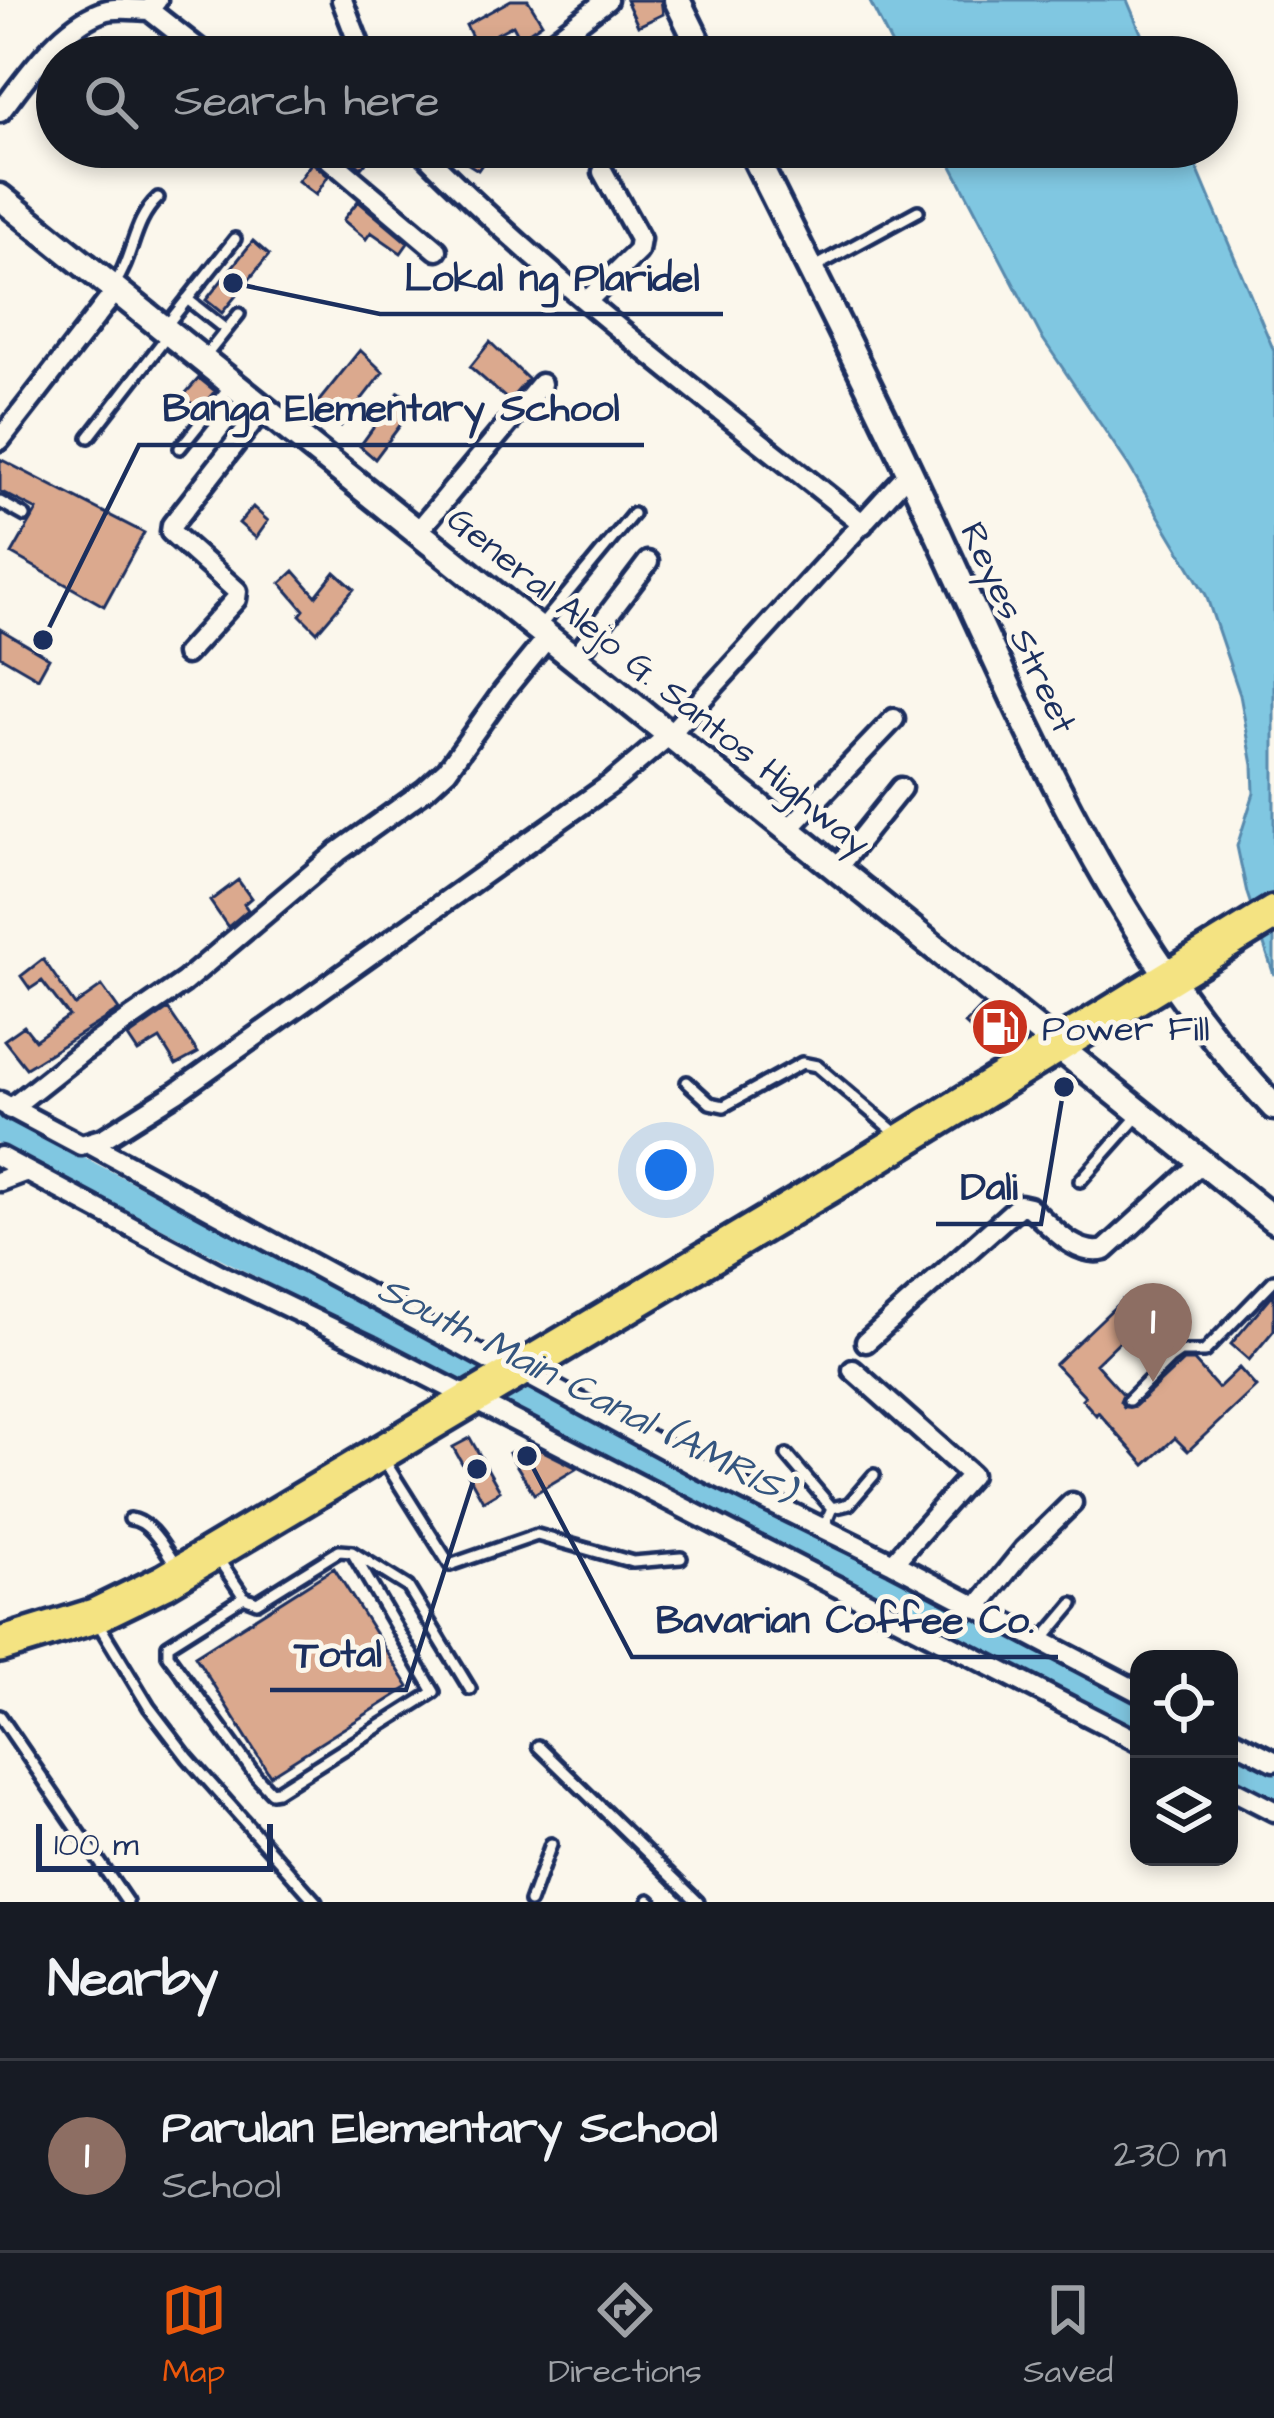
<!DOCTYPE html>
<style>
:root{--surface:#171b24;--page:#242831;--text:#f1f3f6;--muted:#9ea1a6;--line:#363941;--accent:#ea580c}
body{margin:0;font-family:"Architects Daughter",sans-serif;background:var(--page);color:var(--text)}
.controls{position:absolute;right:36px;bottom:36px;display:grid;overflow:hidden;border-radius:24px;box-shadow:0 6px 18px #0003}
.controls button{width:108px;height:108px;display:grid;place-items:center;padding:0;border:0;border-bottom:3px solid var(--line);background:var(--surface);color:var(--text);font:60px sans-serif}
.scale{position:absolute;left:36px;bottom:30px;width:237px;box-sizing:border-box;padding-left:12px;border:6px solid #1b2f5e;border-top:0;font-size:33px;line-height:42px;white-space:nowrap;color:#1b2f5e;-webkit-text-stroke:9px #fbf7ec;paint-order:stroke}
.you{position:absolute;left:666px;top:1170px;width:42px;height:42px;margin:-30px;border:9px solid #fff;border-radius:50%;background:#1a73e8;box-shadow:0 0 0 18px #1a73e833}
.badge{display:grid;place-items:center;width:78px;height:78px;border-radius:50%;background:var(--accent);color:#fff;font-size:39px;font-weight:700}
.pin{position:absolute;translate:-50% -99px;filter:drop-shadow(0 3px 6px #0008)}
.pin::after{content:'';position:absolute;top:63px;width:42px;height:36px;background:inherit;clip-path:polygon(0 0,100% 0,50% 100%)}
.list{margin:0;padding:0;list-style:none}
h2{display:flex;justify-content:space-between;align-items:center;height:156px;margin:0;padding:0 48px;font-size:51px}
h2 small{font-size:39px;font-weight:400;color:var(--muted)}
.list li{display:grid;grid-template-columns:78px 1fr auto;gap:36px;align-items:center;box-sizing:border-box;height:192px;padding:0 48px;border-top:3px solid var(--line)}
.list b{display:block;font-size:45px;white-space:nowrap}
.list p{margin:0;font-size:39px;white-space:nowrap;color:var(--muted)}
.list em{font-size:39px;font-style:normal;color:var(--muted)}
.icon{flex:none;width:66px;height:66px;fill:none;stroke:currentColor;stroke-width:2;stroke-linecap:round;stroke-linejoin:round}
.map{position:relative;flex:none;width:1274px;height:1902px;overflow:hidden}
.search{position:absolute;background:var(--surface);box-shadow:0 6px 18px #0003;left:36px;right:36px;top:36px;height:132px;display:flex;align-items:center;gap:30px;box-sizing:border-box;padding:0 42px;border-radius:66px;color:var(--muted);font-size:45px}
.sheet{height:348px;background:var(--surface)}
nav{display:flex;justify-content:space-around;align-items:center;box-sizing:border-box;height:168px;border-top:3px solid var(--line);background:var(--surface);font-size:33px;color:var(--muted)}
nav a{display:grid;justify-items:center;gap:6px}
nav .on{color:var(--accent)}
.map>svg:first-child{display:block}
.water{fill:#80c7e1;stroke:#588aad;stroke-width:3}
.lines{fill:none;stroke-linecap:round;stroke-linejoin:round}
.river{stroke:#80c7e1;stroke-width:27}
.building{fill:#dba98e;stroke:#1b2f5e;stroke-width:3}
.lane-casing{stroke:#1b2f5e;stroke-width:18}
.street-casing{stroke:#1b2f5e;stroke-width:27}
.secondary-casing{stroke:#1b2f5e;stroke-width:33}
.highway-casing{stroke:#1b2f5e;stroke-width:42}
.lane{stroke:#fbf7ec;stroke-width:9}
.street{stroke:#fbf7ec;stroke-width:18}
.secondary{stroke:#fbf7ec;stroke-width:24}
.highway{stroke:#f4e382;stroke-width:33}
.labels{text-anchor:middle;stroke-width:10;stroke-linejoin:round;paint-order:stroke}
.street-label{font-size:36px;fill:#1b2f5e;stroke:#fbf7ec}
.poi-label{font-size:36px;fill:#1b2f5e;stroke:#fbf7ec;text-anchor:start}
.water-label{font-size:39px;font-style:italic;fill:#34557f;stroke:#fbf7ec}
.leader{fill:none;stroke:#1b2f5e;stroke-width:4.5}
.callout-dot{fill:#1b2f5e;stroke:#fbf7ec;stroke-width:4.5}
.callout-label{font-size:39px;text-anchor:middle;font-weight:bold;fill:#1b2f5e;stroke:#fbf7ec;stroke-width:10;stroke-linejoin:round;paint-order:stroke}
</style>
<div class="map">
<svg width="1274" height="1902" viewBox="0 0 1274 1902">
<rect width="100%" height="100%" fill="#fbf7ec"/>
<filter id="ink" filterUnits="userSpaceOnUse"><feTurbulence type="fractalNoise" baseFrequency=".00833" numOctaves="2"/><feDisplacementMap in="SourceGraphic" scale="24" xChannelSelector="R" yChannelSelector="G"/><feConvolveMatrix kernelMatrix="1 2 1 2 8 2 1 2 1" color-interpolation-filters="sRGB"/></filter>
<g filter="url(#ink)">
<path class="water" d="M 869,0 L 1127,0 L 1151,57 L 898,57 Z
M 942,147 L 1188,147 L 1274,351 L 1274,975 L 1247,893 L 1237,846 L 1254,793 L 1253,765 L 1240,695 L 1206,595 L 1129,466 L 1041,336 Z"/>
<g class="lines">
<path class="river" d="M 0,1129 L 1139,1719
M 1229,1765 L 1274,1788"/>
</g>
<path class="building" d="M 511,0 L 528,0 L 542,23 L 520,38 L 513,25 L 476,45 L 466,25 Z
M 626,0 L 661,0 L 663,14 L 638,26 Z
M 337,147 L 379,147 L 361,168 Z
M 458,147 L 494,147 L 478,170 L 454,155 Z
M 312,162 L 328,176 L 316,195 L 298,181 Z
M 358,201 L 408,243 L 401,253 L 371,232 L 366,239 L 343,220 Z
M 253,241 L 269,255 L 222,313 L 206,300 Z
M 490,342 L 528,379 L 509,401 L 470,367 Z
M 360,350 L 383,372 L 341,426 L 315,406 Z
M 199,378 L 215,391 L 199,410 L 183,396 Z
M 399,392 L 416,404 L 375,459 L 360,446 Z
M 0,459 L 144,533 L 104,606 L 12,554 L 37,510 L 0,491 Z
M 253,507 L 268,521 L 256,538 L 239,523 Z
M 294,571 L 316,596 L 335,572 L 354,589 L 317,632 L 300,615 L 304,610 L 281,583 Z
M 0,629 L 49,658 L 38,678 L 0,656 Z
M 238,880 L 251,898 L 244,904 L 248,910 L 228,927 L 210,901 Z
M 43,959 L 75,1005 L 102,986 L 119,1010 L 26,1068 L 4,1040 L 24,1026 L 35,1040 L 69,1016 L 42,981 L 30,989 L 21,976 Z
M 981,1007 L 993,1018 L 977,1035 L 965,1024 Z
M 168,1009 L 198,1053 L 176,1065 L 160,1039 L 138,1052 L 128,1037 Z
M 1274,1293 L 1274,1330 L 1249,1360 L 1231,1344 Z
M 1122,1300 L 1141,1320 L 1132,1323 L 1129,1332 L 1096,1364 L 1123,1394 L 1120,1401 L 1124,1407 L 1135,1406 L 1183,1361 L 1194,1361 L 1218,1388 L 1239,1368 L 1256,1387 L 1188,1451 L 1175,1438 L 1145,1465 L 1098,1412 L 1096,1415 L 1082,1399 L 1085,1396 L 1055,1364 Z
M 470,1438 L 500,1491 L 483,1501 L 453,1447 Z
M 527,1443 L 575,1467 L 576,1469 L 534,1494 L 509,1453 Z
M 334,1568 L 409,1687 L 270,1775 L 195,1656 Z"/>
<g class="lines">
<defs>
<path id="lane" d="M 815,267 L 918,211
M 114,285 C 134,257 132,222 158,198
M 187,299 L 226,330
M 166,326 L 235,239
M 204,358 L 239,314
M 89,437 L 168,335
M 180,448 L 230,386
M 0,502 L 25,516
M 538,629 L 633,514
M 687,1082 L 710,1103 L 724,1106 L 802,1063 L 817,1066 L 898,1135
M 1080,1181 L 1137,1117
M 1138,1330 L 1170,1359 L 1180,1352 L 1204,1352 L 1274,1280
M 1129,1400 L 1170,1359
M 787,1455 L 832,1508 L 823,1529
M 382,1457 L 450,1565 L 537,1535 L 633,1562 L 681,1558
M 832,1508 L 849,1504 L 874,1475
M 130,1519 C 152,1521 165,1551 178,1568
M 352,1552 L 434,1692 L 277,1791 L 271,1792 L 256,1776 L 168,1655 L 168,1645 L 244,1597 L 257,1602 L 339,1551 L 352,1552 L 408,1587 L 470,1689
M 217,1557 L 244,1597
M 98,1623 L 149,1707 L 188,1758 L 316,1902
M 1041,1642 L 1073,1604
M 0,1716 L 127,1902
M 538,1746 L 698,1902
M 649,1900 L 651,1902
M 530,1902 L 551,1844"/>
<path id="street" d="M 342,0 L 364,57
M 149,10 L 209,57
M 532,57 L 607,0
M 0,112 C 26,78 59,28 101,12 C 115,6 134,10 149,10 L 157,0
M 315,147 L 437,250
M 418,147 C 554,286 712,402 863,524
M 588,300 L 638,251 L 640,239 L 603,172
M 0,440 L 118,288
M 419,530 L 541,384
M 186,654 L 236,599 L 237,591 L 171,532 L 172,525 L 264,407
M 575,658 L 648,562
M 788,830 L 894,719
M 836,869 L 901,788
M 0,1102 L 81,1145 L 104,1138 L 177,1092 L 612,783 L 668,736 L 910,471
M 10,1109 L 82,1052 L 184,982 L 338,852 L 425,790 L 447,770 L 503,692 L 548,637
M 90,1144 L 498,1365 L 521,1371 L 704,1470 L 893,1563 L 1139,1692
M 0,1157 L 221,1275 L 371,1347 L 1139,1742
M 0,1181 L 24,1172
M 866,1342 L 1020,1205 L 1029,1207 C 1050,1225 1076,1258 1105,1250 L 1203,1161
M 853,1370 L 971,1475 L 893,1563
M 977,1608 L 1024,1550 L 1072,1503
M 1229,1738 L 1274,1761
M 1229,1788 L 1274,1811"/>
<path id="secondary" d="M 677,0 L 705,57
M 750,147 C 803,255 859,363 910,473 C 1014,693 1102,927 1274,1107
M 0,197 L 1274,1220"/>
<path id="highway" d="M 0,1645 L 94,1616 L 164,1582 L 852,1172 L 1274,913"/>
</defs>
<use href="#lane" class="lane-casing"/>
<use href="#street" class="street-casing"/>
<use href="#secondary" class="secondary-casing"/>
<use href="#highway" class="highway-casing"/>
<use href="#lane" class="lane"/>
<use href="#street" class="street"/>
<use href="#secondary" class="secondary"/>
<use href="#highway" class="highway"/>
</g>
</g>
<defs>
<symbol id="fuel-disc" viewBox="-11 -11 22 22"><circle r="9.5" fill="#c8321e" stroke="#fbf7ec"/><path d="M-5.5-6h7V0h2V4h1.3V-2.5L3-4.5l.8-.8L6-3V5H2.5V1h-1V6h-7ZM-4.2-4.7v3.2H.2V-4.7Z" fill="#fff"/></symbol>
</defs>
<g fill-rule="evenodd">
<use href="#fuel-disc" x="967" y="994" width="66" height="66"/>
</g>
<g class="labels">
<g class="street-label">
<text transform="translate(1020 627) rotate(65)" y="13">Reyes Street</text>
<text transform="translate(660 680) rotate(39)" y="13">General Alejo G. Santos Highway</text>
</g>
<g class="poi-label">
<text x="1042" y="1040">Power Fill</text>
</g>
<g class="water-label">
<text transform="translate(587 1389) rotate(27)" y="14">South Main Canal (AMRIS)</text>
</g>
</g>
<path class="leader" d="M233 283L380 314H723M43 640L139 445H644M1064 1087L1041 1224H936M527 1456L632 1657H1058M477 1469L406 1690H270"/>
<g class="callout-dot">
<circle cx="233" cy="283" r="12"/>
<circle cx="43" cy="640" r="12"/>
<circle cx="1064" cy="1087" r="12"/>
<circle cx="527" cy="1456" r="12"/>
<circle cx="477" cy="1469" r="12"/>
</g>
<g class="callout-label">
<text x="552" y="291">Lokal ng Plaridel</text>
<text x="391" y="421">Banga Elementary School</text>
<text x="989" y="1200">Dali</text>
<text x="845" y="1633">Bavarian Coffee Co.</text>
<text x="338" y="1667">Total</text>
</g>
</svg>
<div class="controls">
<button><svg class="icon" aria-label="locate" viewBox="0 0 24 24"><circle cx="12" cy="12" r="6"/><path d="M12 2v4M12 18v4M2 12h4M18 12h4"/></svg></button>
<button><svg class="icon" aria-label="layers" viewBox="0 0 24 24"><path d="M12 4l9 5-9 5-9-5zM3 14l9 5 9-5"/></svg></button>
</div>
<div class="scale">100 m</div>
<div class="you"></div>
<div class="pin badge" style="left:1153px;top:1382px;background:#8d6e63">1</div>
<div class="search"><svg class="icon" aria-label="search" viewBox="0 0 24 24"><circle cx="10" cy="10" r="6"/><path d="M15 15l6 6"/></svg>Search here</div>
</div>
<section class="sheet">
<h2>Nearby<small></small></h2>
<ul class="list">
<li><span class="badge" style="background:#8d6e63">1</span><div><b>Parulan Elementary School</b><p>School</p></div><em>230 m</em></li>
</ul>
</section>
<nav>
<a class="on"><svg class="icon" aria-label="map" viewBox="0 0 24 24"><path d="M3 6l6-2 6 2 6-2v14l-6 2-6-2-6 2zM9 4v14M15 6v14"/></svg>Map</a>
<a><svg class="icon" aria-label="directions" viewBox="0 0 24 24"><path d="M12 3l9 9-9 9-9-9zM9 14v-3h6M13 9l2 2-2 2"/></svg>Directions</a>
<a><svg class="icon" aria-label="saved" viewBox="0 0 24 24"><path d="M7 4h10v16l-5-4-5 4z"/></svg>Saved</a>
</nav>
